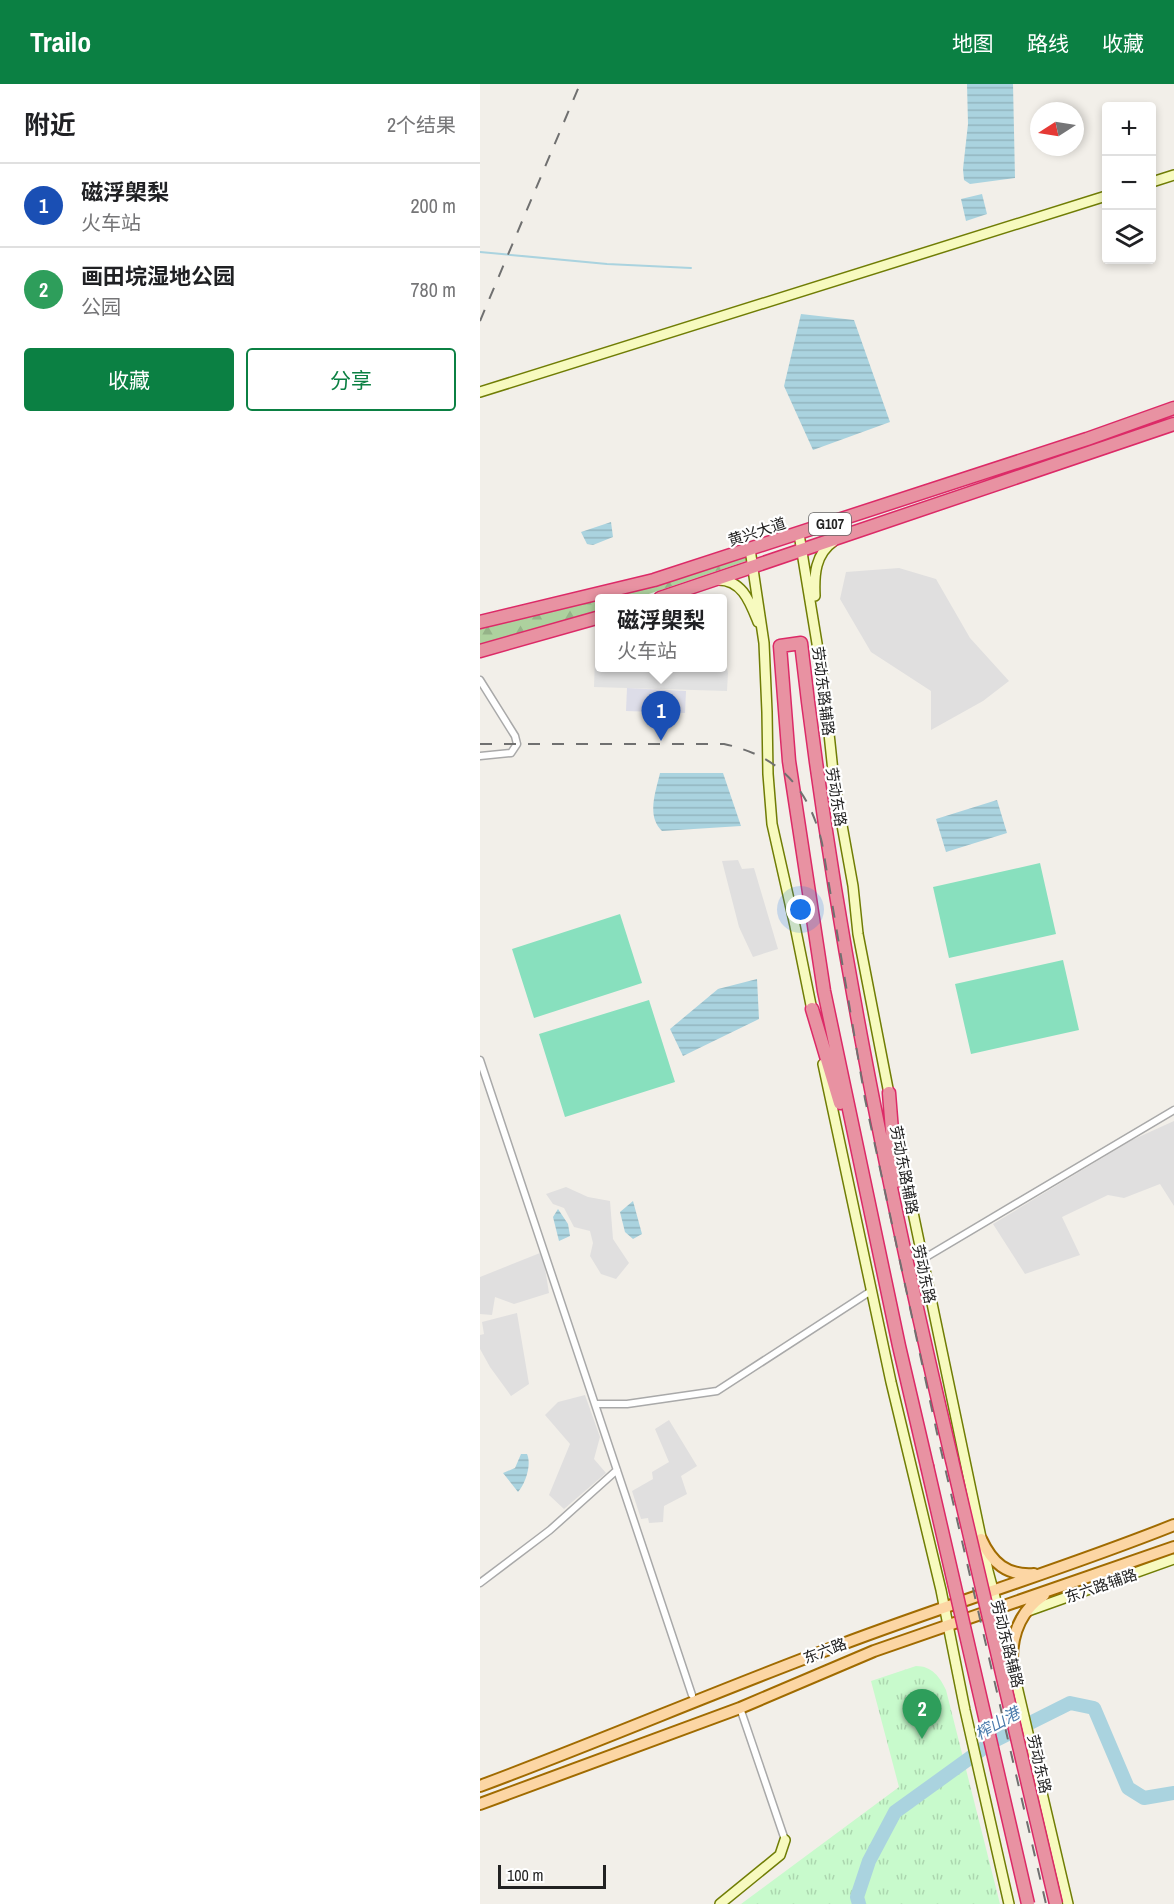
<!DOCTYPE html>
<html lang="zh">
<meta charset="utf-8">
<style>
:root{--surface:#fff;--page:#f2f2f2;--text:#202124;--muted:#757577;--line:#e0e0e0;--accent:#0b8043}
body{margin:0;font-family:"Archivo Narrow","Noto Sans SC",sans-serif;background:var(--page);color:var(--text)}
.controls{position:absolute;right:18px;top:18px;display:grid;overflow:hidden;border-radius:6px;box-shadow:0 3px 9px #0003}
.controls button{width:54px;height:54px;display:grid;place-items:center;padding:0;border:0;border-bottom:2px solid var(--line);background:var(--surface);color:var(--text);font:30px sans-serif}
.compass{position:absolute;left:550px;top:18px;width:54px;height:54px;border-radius:50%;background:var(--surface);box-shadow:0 3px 9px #0003;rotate:258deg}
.scale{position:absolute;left:18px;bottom:15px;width:108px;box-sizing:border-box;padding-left:6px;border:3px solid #222;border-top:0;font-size:16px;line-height:21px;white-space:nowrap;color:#222;-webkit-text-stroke:4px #fff;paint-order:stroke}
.you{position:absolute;left:321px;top:826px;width:21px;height:21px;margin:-15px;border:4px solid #fff;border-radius:50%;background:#1a73e8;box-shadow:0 0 0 9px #1a73e833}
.badge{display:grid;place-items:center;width:39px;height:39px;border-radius:50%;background:var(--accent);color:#fff;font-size:20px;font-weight:700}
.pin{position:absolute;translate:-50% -50px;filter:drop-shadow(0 2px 3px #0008)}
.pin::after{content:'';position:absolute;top:32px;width:21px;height:18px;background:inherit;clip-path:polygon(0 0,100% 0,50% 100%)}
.popup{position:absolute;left:115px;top:510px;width:132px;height:78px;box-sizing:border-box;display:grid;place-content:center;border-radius:6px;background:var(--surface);filter:drop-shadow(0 2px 4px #0005);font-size:20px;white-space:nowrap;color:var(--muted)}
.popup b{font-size:22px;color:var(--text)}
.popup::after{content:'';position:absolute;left:50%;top:100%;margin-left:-12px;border:12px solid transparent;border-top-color:var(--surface)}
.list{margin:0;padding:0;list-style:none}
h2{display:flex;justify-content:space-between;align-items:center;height:78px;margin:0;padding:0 24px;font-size:26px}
h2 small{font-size:20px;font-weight:400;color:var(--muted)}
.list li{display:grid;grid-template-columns:39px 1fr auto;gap:18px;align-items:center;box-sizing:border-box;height:84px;padding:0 24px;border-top:2px solid var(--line)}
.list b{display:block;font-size:22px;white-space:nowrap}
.list p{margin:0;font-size:20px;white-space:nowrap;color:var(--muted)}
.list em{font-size:20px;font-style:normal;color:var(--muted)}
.actions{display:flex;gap:12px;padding:18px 24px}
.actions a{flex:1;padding:14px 0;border:2px solid var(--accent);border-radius:6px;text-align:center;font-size:21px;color:var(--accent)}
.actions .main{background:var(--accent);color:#fff}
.icon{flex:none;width:33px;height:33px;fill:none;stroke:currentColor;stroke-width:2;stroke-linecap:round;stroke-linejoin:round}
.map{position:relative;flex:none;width:694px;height:1820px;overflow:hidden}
header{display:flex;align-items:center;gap:36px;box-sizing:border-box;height:84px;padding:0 30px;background:var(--accent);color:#fff}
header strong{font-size:28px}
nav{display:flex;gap:33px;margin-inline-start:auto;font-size:21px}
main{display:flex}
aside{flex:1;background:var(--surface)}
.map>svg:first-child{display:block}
.residential{fill:#e0dfdf}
.forest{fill:url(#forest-firs)}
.park{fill:url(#park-tufts)}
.pitch{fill:#88e0be}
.parking{fill:#e2e2e2}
.plaza{fill:#dddde8}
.water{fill:url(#water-rules)}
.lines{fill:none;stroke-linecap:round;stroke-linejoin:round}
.stream{stroke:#aad3df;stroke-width:2}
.river{stroke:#aad3df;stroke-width:14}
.street-casing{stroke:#a9a9a9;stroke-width:9}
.secondary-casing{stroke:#707d05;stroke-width:12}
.primary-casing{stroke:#a06b00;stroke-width:14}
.highway-casing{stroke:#dc2a67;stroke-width:15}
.street{stroke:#fff;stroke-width:6}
.secondary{stroke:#f7fabf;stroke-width:9}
.primary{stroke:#fcd6a4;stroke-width:10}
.highway{stroke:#e892a2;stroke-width:12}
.rail{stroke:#707070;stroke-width:2;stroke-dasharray:12 12;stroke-linecap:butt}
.highway-bridge-casing{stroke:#dc2a67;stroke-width:15;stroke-linecap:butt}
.highway-bridge{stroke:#e892a2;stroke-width:12}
.labels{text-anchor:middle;stroke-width:4.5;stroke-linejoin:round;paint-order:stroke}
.shield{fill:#fff;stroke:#646464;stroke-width:1.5}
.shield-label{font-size:14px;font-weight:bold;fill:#222}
.street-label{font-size:15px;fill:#222;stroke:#fff}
.water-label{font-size:16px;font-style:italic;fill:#4a7aab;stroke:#fff}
</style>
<header>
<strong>Trailo</strong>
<nav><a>地图</a><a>路线</a><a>收藏</a></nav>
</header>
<main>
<aside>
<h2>附近<small>2个结果</small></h2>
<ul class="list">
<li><span class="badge" style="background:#1a4fb4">1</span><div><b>磁浮㮾梨</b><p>火车站</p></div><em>200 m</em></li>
<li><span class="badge" style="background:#2e9e5b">2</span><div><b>画田垸湿地公园</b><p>公园</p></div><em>780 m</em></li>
</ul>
<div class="actions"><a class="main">收藏</a><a>分享</a></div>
</aside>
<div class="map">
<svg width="694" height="1820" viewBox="0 0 694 1820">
<defs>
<pattern id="forest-firs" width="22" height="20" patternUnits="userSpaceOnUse" patternTransform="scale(1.5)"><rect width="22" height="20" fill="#add19e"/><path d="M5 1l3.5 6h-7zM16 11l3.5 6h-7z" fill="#95b388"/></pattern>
<pattern id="park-tufts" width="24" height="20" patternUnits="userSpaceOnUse" patternTransform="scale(1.5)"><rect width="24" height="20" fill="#c8facc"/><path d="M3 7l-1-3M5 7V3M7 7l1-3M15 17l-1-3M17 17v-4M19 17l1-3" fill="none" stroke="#acd6af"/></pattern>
<pattern id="water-rules" width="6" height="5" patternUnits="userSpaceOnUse" patternTransform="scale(1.5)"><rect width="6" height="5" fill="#aad3df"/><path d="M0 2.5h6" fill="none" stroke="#92b5bf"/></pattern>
</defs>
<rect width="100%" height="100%" fill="#f2efe9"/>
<path class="residential" d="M 419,484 L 456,495 L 490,554 L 529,597 L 503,617 L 451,646 L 451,607 L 391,568 L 360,515 L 366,488 Z
M 258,776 L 262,785 L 274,784 L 298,865 L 273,873 L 259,843 L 242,777 Z
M 694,1037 L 694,1122 L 680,1100 L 644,1114 L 628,1111 L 582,1133 L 600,1171 L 545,1190 L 513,1140 L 652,1056 Z
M 86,1103 L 108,1113 L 130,1117 L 133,1155 L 149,1179 L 136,1195 L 121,1190 L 110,1172 L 113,1159 L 110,1147 L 94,1143 L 84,1124 L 73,1120 L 66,1110 Z
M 60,1169 L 65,1184 L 69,1209 L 34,1220 L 15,1213 L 12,1231 L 0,1230 L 0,1193 Z
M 37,1229 L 49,1300 L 31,1312 L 10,1283 L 0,1265 L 0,1251 L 4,1250 L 2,1238 Z
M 105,1311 L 120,1353 L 114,1375 L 126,1389 L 84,1425 L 69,1411 L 90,1360 L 65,1331 L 78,1318 Z
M 189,1336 L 217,1382 L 201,1392 L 207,1410 L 184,1422 L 183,1438 L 169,1439 L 168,1434 L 161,1435 L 152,1407 L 173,1395 L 172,1388 L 189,1378 L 175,1345 Z"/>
<path class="forest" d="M 271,472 L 272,475 L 157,514 L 124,514 Z
M 119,516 L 119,527 L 0,560 L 0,544 Z"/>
<path class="park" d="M 436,1582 C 452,1582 460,1593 466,1606 L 520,1820 L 261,1820 L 419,1703 L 391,1597 Z"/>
<path class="pitch" d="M 560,779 L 576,850 L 469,874 L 453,803 Z
M 140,830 L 162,899 L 54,934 L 32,865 Z
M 583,876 L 599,946 L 491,970 L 475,900 Z
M 169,916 L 195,998 L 85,1033 L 59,950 Z"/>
<path class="parking" d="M 243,566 L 248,589 L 247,607 L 114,603 L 115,573 L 119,572 L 120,584 L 243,584 Z"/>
<path class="plaza" d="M 147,604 L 206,607 L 205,629 L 146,627 Z"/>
<path class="water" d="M 487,0 L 533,0 L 535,94 L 490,100 L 484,96 L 483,85 L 488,40 Z
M 502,110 L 507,130 L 486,137 L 481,115 Z
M 321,230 L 374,236 L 410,338 L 333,366 L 304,302 Z
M 131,438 L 133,453 L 113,461 L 107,460 L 101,448 Z
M 180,689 L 243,689 L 261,742 L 182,747 C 166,732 176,707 180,689 Z
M 517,716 L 527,749 L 466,768 L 456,735 Z
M 277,895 L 279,935 L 203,972 L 190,945 L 238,905 Z
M 153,1117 L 162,1150 L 153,1155 L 145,1148 L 140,1128 Z
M 78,1125 L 88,1140 L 90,1152 L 79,1157 L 73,1133 Z
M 41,1370 L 47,1370 C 52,1381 45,1400 38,1408 L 23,1389 L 35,1384 Z"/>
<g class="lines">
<path class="stream" d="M 0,168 L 127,180 L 211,184"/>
<path class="river" d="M 379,1820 L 377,1813 L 389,1777 L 415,1728 L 512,1658 L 590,1619 L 614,1624 L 648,1704 L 664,1714 L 694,1709"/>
<defs>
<path id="street" d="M 0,596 L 35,652 L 37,660 L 31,669 L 0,672
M 0,976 L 212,1611
M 443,1175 L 694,1026
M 115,1320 L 147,1320 L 237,1307 L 391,1207
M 0,1499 L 70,1446 L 137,1386
M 260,1624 L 305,1756"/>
<path id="secondary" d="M 672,98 L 694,91
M 0,308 L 626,112
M 319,450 L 344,602 L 354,697 L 373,802 L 378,850 L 410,1015
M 270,465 L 284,559 L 287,628 L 288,690 L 292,740 L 315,842 L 333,931
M 237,496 C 262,495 270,518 278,538
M 335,512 C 334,491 335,470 354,457
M 343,980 L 411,1298 L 461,1506 L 485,1626 L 529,1820
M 417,1052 L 508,1487 L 525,1551 L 588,1820
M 548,1527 L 694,1475
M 240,1820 L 300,1771 L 305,1756"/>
<path id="primary" d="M 501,1455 C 512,1479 527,1492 554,1490
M 532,1580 C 531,1552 540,1527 564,1511
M 0,1702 C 121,1657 239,1606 360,1561 C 471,1519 584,1485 694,1441
M 0,1720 L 260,1624 L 394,1567 L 694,1463"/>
<path id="highway" d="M 180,514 L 694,340
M 0,538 L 174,496 L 607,355 L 694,324
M 0,567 L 120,533
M 332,925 L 360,1019
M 409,1009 L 416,1097
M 447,1382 L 419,1262 L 344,907 L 309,677 L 300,562 L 321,559 C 352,834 408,1106 472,1376"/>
</defs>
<use href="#street" class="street-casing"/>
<use href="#secondary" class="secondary-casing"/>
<use href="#primary" class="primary-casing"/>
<use href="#highway" class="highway-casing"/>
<use href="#street" class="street"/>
<use href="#secondary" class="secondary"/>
<use href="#primary" class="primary"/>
<use href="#highway" class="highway"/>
<path class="rail" d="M 0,237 L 100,0
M 0,660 L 244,660 C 300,672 329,705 342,759 L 385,1015 L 457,1349 L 566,1820"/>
<defs>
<path id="highway-bridge" d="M 472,1376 L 576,1820
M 447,1382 L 548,1820"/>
</defs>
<use href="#highway-bridge" class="highway-bridge-casing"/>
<use href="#highway-bridge" class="highway-bridge"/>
</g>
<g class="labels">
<rect class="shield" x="329" y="429" width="42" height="22" rx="4.5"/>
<g class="shield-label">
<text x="350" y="445">G107</text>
</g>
<g class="street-label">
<text transform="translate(277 448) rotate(-18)" y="5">黄兴大道</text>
<text transform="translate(343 607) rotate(83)" y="5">劳动东路辅路</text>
<text transform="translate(356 713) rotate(81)" y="5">劳动东路</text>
<text transform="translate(424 1086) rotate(79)" y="5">劳动东路辅路</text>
<text transform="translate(444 1190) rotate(78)" y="5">劳动东路</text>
<text transform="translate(621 1502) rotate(-19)" y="5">东六路辅路</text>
<text transform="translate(527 1560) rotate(76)" y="5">劳动东路辅路</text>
<text transform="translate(345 1567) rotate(-21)" y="5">东六路</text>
<text transform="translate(559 1680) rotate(77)" y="5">劳动东路</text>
</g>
<g class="water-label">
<text transform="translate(517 1639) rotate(-29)" y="6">榨山港</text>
</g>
</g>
</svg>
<div class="controls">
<button>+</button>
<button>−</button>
<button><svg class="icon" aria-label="layers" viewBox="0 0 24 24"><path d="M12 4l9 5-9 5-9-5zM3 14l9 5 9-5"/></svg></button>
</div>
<svg class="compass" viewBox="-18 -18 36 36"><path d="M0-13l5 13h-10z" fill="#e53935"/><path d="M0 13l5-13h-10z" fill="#757577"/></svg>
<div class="scale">100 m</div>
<div class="you"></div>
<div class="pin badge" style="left:181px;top:657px;background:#1a4fb4">1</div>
<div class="popup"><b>磁浮㮾梨</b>火车站</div>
<div class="pin badge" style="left:442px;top:1655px;background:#2e9e5b">2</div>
</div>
</main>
